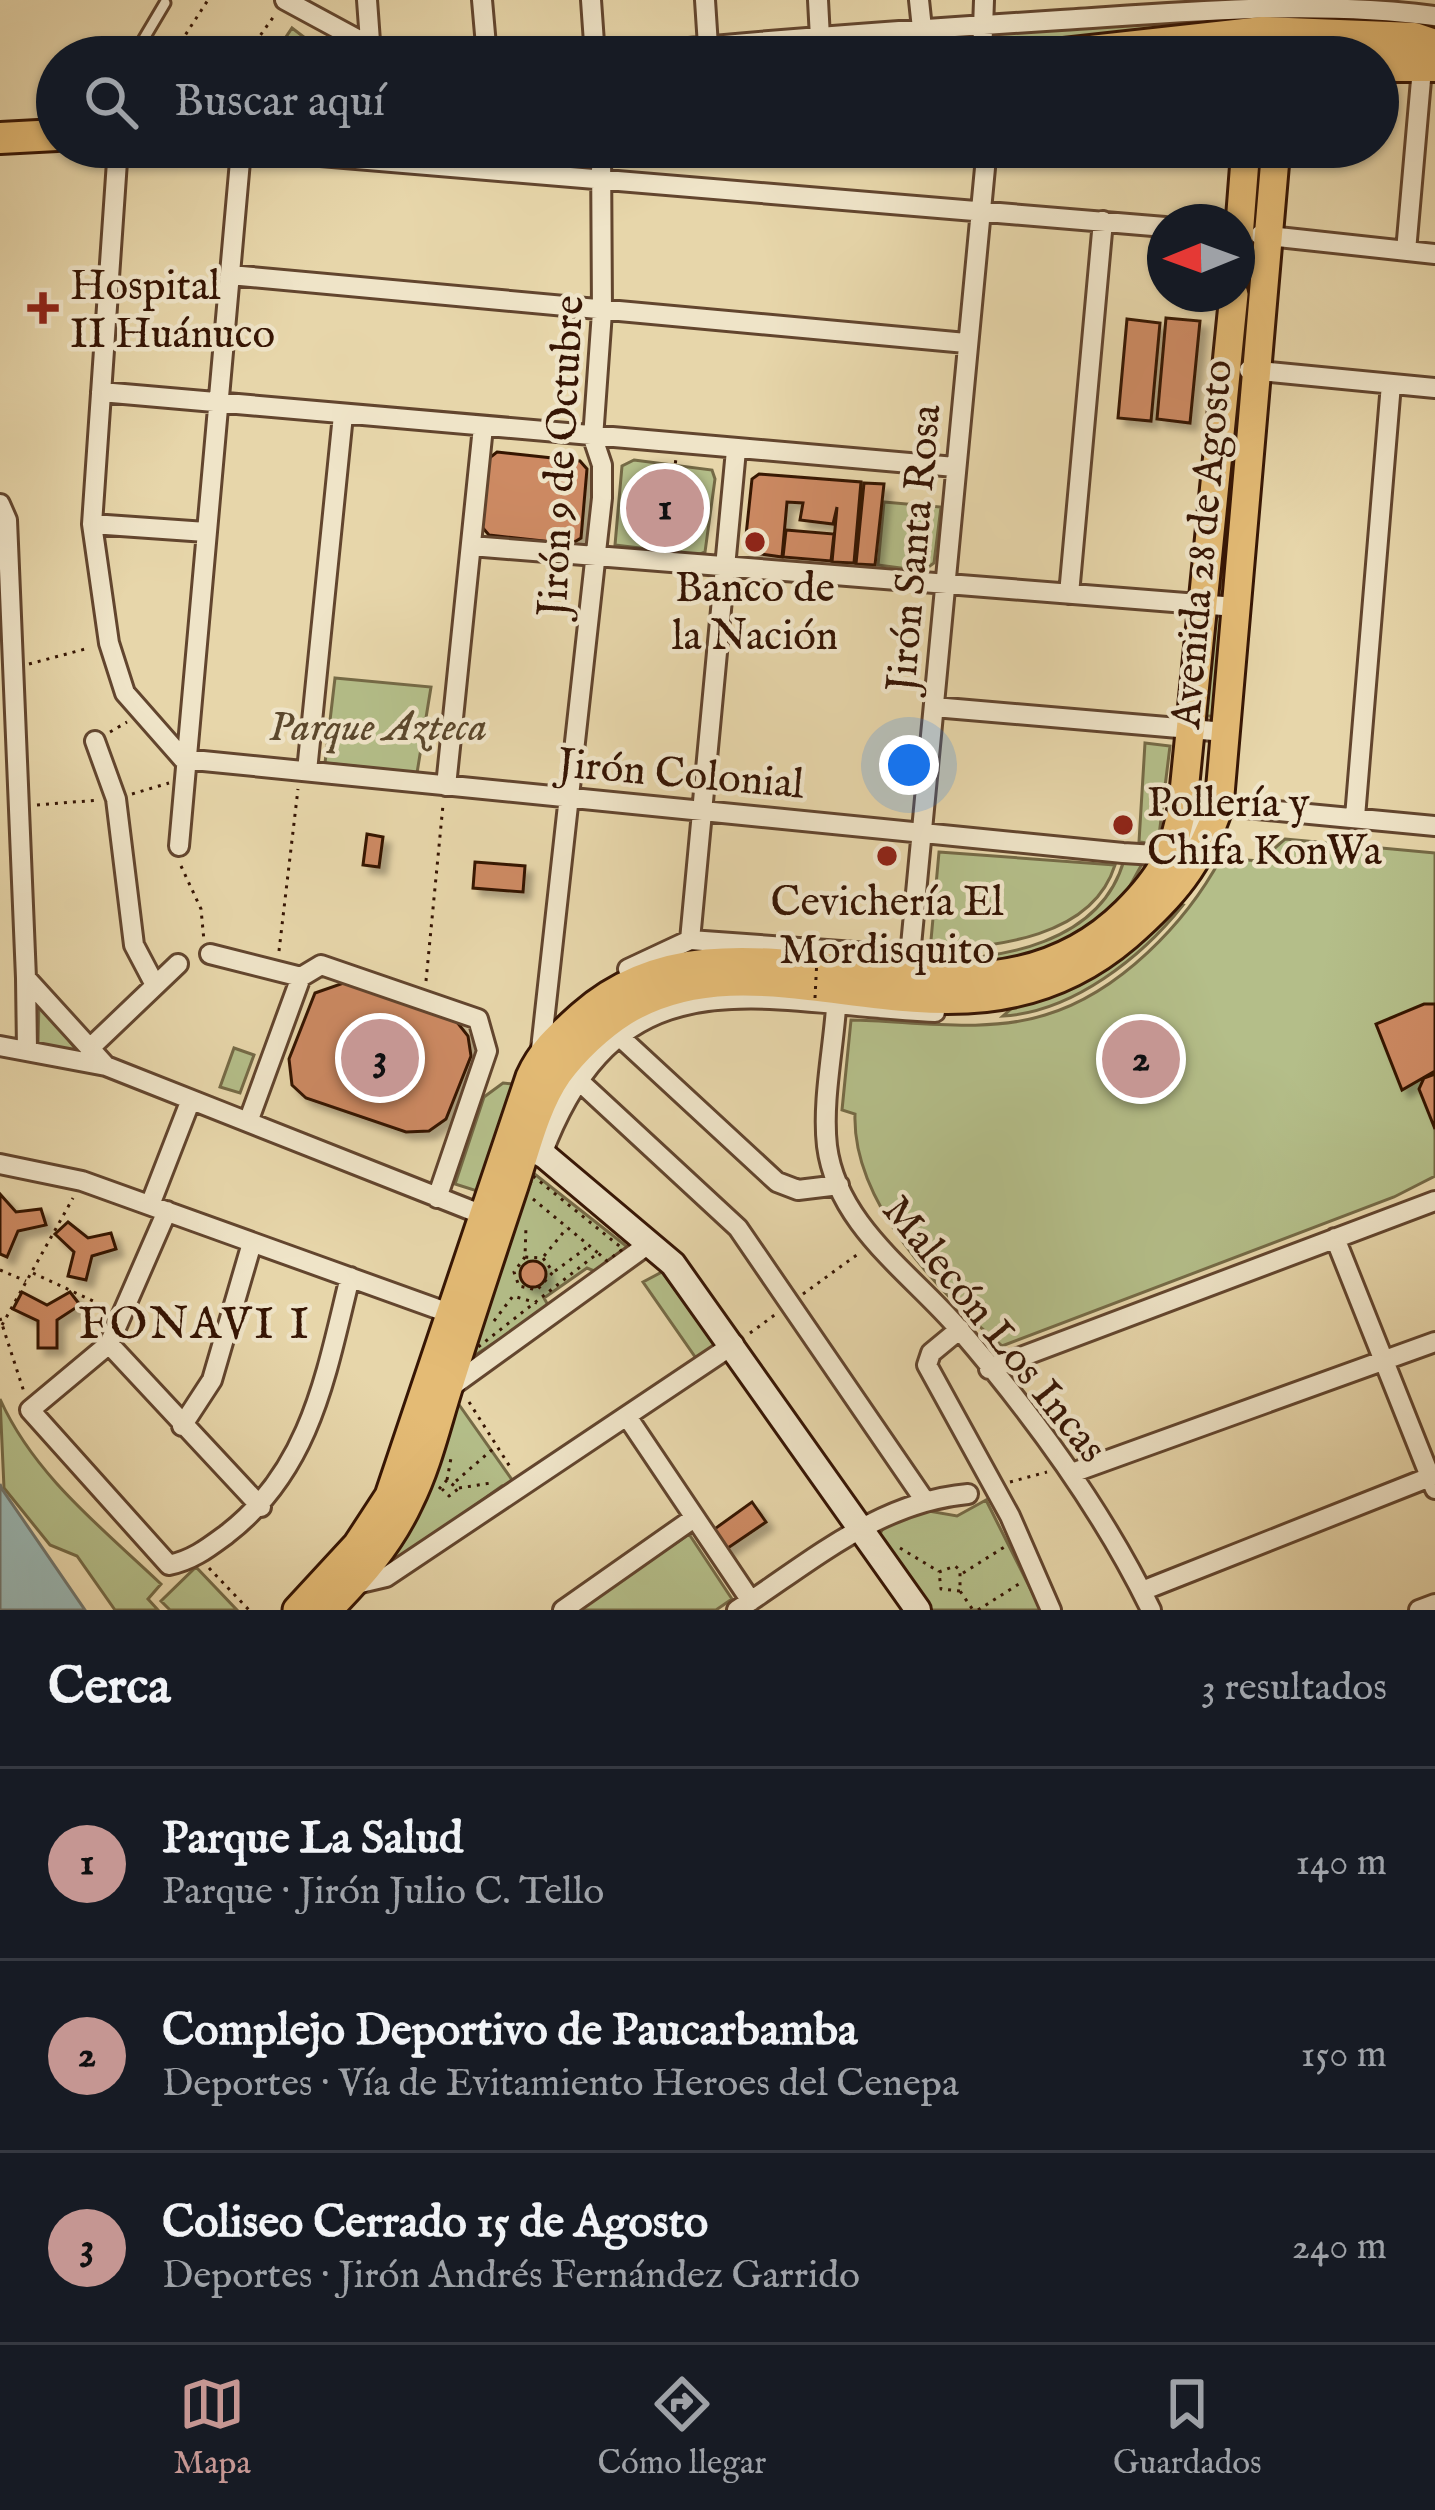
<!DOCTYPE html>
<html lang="es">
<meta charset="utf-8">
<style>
:root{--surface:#171b24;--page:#20242c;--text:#f1f3f6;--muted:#9ea1a6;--line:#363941;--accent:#c59692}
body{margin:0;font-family:"IM FELL English",serif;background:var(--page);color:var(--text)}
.compass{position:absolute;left:1147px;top:204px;width:108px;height:108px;border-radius:50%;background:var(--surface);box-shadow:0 3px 9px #0004;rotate:269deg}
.you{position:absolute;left:909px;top:765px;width:42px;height:42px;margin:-30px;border:9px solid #fff;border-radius:50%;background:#1a73e8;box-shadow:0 0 0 18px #1a73e833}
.badge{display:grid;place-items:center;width:78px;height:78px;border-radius:50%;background:var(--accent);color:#111;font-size:39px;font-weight:700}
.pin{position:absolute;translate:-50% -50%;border:6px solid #fff;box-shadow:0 3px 12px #0006}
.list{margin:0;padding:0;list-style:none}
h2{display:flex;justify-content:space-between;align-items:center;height:156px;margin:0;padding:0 48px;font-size:51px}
h2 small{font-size:39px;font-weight:400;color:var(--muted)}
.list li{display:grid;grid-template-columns:78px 1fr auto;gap:36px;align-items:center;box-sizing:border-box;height:192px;padding:0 48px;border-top:3px solid var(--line)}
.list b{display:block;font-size:45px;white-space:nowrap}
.list p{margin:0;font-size:39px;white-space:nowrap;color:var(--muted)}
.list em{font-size:39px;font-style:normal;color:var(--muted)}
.icon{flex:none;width:66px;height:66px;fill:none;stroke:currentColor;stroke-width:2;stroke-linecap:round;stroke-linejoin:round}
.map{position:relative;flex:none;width:1435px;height:1610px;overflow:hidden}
.search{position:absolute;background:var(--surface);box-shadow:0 3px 9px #0004;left:36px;right:36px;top:36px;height:132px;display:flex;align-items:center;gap:30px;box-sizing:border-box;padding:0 42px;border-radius:66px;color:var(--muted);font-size:45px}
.sheet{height:732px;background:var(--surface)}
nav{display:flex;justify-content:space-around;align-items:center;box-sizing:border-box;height:168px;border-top:3px solid var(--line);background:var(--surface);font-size:33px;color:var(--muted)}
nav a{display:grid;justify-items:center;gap:6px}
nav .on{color:var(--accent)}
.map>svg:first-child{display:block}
.green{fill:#b4be89;stroke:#756a46;stroke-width:3}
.water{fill:#9ab7b3;stroke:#72766d;stroke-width:3}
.building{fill:#cd8a64;stroke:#361504;stroke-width:3;filter:url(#shadow)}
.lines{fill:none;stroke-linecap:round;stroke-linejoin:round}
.service-casing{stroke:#62452e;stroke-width:15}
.minor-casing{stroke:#62452e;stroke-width:24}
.secondary-casing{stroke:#361504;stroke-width:30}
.primary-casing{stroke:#361504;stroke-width:33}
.trunk-casing{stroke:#361504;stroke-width:36}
.path{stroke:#361504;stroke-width:3;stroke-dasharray:3 6;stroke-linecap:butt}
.service{stroke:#efe4c8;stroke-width:9}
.minor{stroke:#efe4c8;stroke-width:18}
.secondary{stroke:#efe4c8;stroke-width:24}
.primary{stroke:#e4bb75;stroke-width:27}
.trunk{stroke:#e4bb75;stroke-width:30}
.path-bridge{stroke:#361504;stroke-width:3;stroke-dasharray:3 6;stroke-linecap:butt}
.poi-dot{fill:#8f2418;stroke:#efe4c8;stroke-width:4.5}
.labels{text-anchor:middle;stroke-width:9;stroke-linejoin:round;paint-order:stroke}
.poi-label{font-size:42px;fill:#361504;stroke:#efe4c8;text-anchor:start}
.street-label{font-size:42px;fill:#361504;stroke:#efe4c8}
.park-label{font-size:42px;font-style:italic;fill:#5c482c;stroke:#efe4c8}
.neighbourhood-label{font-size:45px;letter-spacing:3px;fill:#361504;stroke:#efe4c8}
</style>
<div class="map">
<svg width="1435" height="1610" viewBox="0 0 1435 1610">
<defs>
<filter id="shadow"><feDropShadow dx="7" dy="7" stdDeviation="3" flood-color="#0004"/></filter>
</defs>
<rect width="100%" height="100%" fill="#e7d6aa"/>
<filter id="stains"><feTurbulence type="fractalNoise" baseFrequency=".00167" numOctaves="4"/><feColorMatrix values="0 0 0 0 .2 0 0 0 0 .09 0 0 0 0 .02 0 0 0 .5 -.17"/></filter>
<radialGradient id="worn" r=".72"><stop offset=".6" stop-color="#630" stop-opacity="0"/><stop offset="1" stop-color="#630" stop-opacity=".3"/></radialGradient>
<path class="green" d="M 1255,14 L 1256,25 L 990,50 L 989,33 Z
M 292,28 L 330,57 L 295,57 L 280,46 Z
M 979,34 L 978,51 L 931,55 L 930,36 Z
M 917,40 L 920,57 L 824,57 L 824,46 Z
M 813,47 L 814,57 L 717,54 Z
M 382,147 L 582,147 L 582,165 Z
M 1234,374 L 1250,376 L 1227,599 L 1211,598 Z
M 634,460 L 712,470 L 715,479 L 705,552 L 698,555 L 615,545 L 622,466 Z
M 884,502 L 941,507 L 934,563 L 923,571 L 878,565 Z
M 1210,612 L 1226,614 L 1217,717 L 1200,715 Z
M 335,678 L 431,687 L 417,773 L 325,763 Z
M 1145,743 L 1170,746 L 1158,844 L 1139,842 Z
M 1285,839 L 1435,853 L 1435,1176 L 1394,1197 L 1002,1346 C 939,1293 852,1202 855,1114 L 842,1110 L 851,1020 C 913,1021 985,1034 1045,1015 C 1119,993 1186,923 1221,858 L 1260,861 Z
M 939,852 L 1115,865 C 1092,939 994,946 930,951 Z
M 1124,860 L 1142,864 L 1120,904 L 1039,957 L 926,971 L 926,959 C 1000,961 1101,943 1124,860 Z
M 1178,904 L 1183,905 C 1142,957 1073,1012 1003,1016 L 1020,1001 C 1083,999 1133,943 1178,904 Z
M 39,1000 L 80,1055 L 38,1043 Z
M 234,1048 L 254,1055 L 240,1093 L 220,1087 Z
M 503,1083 L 514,1084 L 477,1191 L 455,1184 L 484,1097 Z
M 532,1172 L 630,1249 L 599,1273 L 587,1268 L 544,1298 L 549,1307 L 463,1363 Z
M 662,1272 L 719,1349 L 698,1361 L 643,1282 Z
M 0,1399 C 34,1475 101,1527 161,1584 L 148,1599 L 158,1610 L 115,1610 L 77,1556 L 50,1545 L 4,1488 Z
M 455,1399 L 515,1484 L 502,1486 L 382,1572 Z
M 986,1500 L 1041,1610 L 924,1610 L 879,1536 L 886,1522 L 923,1510 L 957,1516 Z
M 689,1534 L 732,1599 L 716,1610 L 578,1610 Z
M 196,1567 L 237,1610 L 170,1610 L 161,1601 Z"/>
<path class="water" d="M 0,1484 L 2,1489 L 85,1610 L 0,1610 Z"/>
<path class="building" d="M 1166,318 L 1200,321 L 1190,423 L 1157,419 Z
M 1127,319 L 1160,323 L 1151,421 L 1118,418 Z
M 497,452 L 580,461 L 587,469 L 581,538 L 571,544 L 489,535 L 482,527 L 488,459 Z
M 759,474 L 861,482 L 854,563 L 832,562 L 837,507 L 833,524 L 800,520 L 803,503 L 787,502 L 782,557 L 754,553 L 745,545 L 752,479 Z
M 864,483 L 884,484 L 875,565 L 856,564 Z
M 786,530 L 834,534 L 831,561 L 783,557 Z
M 367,834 L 383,837 L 379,867 L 363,865 Z
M 475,862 L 525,866 L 523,892 L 473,888 Z
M 352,980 L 453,1017 L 468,1036 L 471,1056 L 446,1119 L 429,1131 L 406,1132 L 306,1098 L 292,1085 L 289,1059 L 315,993 Z
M 1424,1004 L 1435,1004 L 1435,1071 L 1402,1090 L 1376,1024 Z
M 1435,1074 L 1435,1129 L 1419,1089 L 1424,1078 Z
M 0,1194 L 16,1212 L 41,1209 L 46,1225 L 18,1231 L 7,1257 L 0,1254 Z
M 68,1222 L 88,1238 L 111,1233 L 116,1249 L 92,1256 L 86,1280 L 68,1276 L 74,1252 L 55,1234 Z
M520 1274a13 13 0 1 1 26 0a13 13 0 1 1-26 0Z
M 22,1292 L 47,1305 L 70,1292 L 80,1305 L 57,1320 L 57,1348 L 38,1348 L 38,1321 L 13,1309 Z
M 752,1502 L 766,1522 L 722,1552 L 709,1533 Z"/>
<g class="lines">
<defs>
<path id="service" d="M 133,57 L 165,3"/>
<path id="minor" d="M 285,0 L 370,46 L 409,57
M 367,0 L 371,55
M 482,0 L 487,57
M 591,0 L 595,57 C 750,41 905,30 1061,20 C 1185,12 1311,0 1435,16
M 705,0 L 708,46
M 818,0 L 821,57
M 919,0 L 925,57
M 982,57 L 984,0
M 118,147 L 92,524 L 109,643 L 125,693 L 183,759 L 1123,853 L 1172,856 L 1209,816
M 213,147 L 1165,227
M 1260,235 L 1435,254
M 1406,251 L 1421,80
M 230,275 L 966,343
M 1249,370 L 1435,388
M 101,392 L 955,467
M 0,504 L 7,520 L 26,978 L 106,1066
M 92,524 L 206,532
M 471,546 L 1236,607
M 1069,594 L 1103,221
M 934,707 L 1225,732
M 95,741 L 116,799 L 134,945 L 154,983
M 307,771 L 343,415
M 446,786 L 483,427
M 1183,802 L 1435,826
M 1355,817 L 1391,384
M 179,846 L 241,150
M 690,940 L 736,450
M 210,954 L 301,977
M 628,969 L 690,940 L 910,956 L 987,147
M 26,978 L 27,1049
M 836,1008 C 833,1051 822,1103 827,1146 C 837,1225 911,1273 959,1329 C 1032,1414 1102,1509 1151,1610
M 619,1036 L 777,1182 L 798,1190 L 839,1185
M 0,1046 L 106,1066 L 483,1215
M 90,1048 L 178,964
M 541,1049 L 602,498 L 602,465 L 593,438 L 602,312 L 601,147
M 577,1079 L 738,1228 L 923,1498
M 248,1122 L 301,977 L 321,965 L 478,1019 L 487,1051 L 437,1198
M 542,1154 C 620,946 758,1004 935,1012
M 0,1164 L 82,1181 L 460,1317
M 150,1205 L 190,1102
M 167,1211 L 109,1344 L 30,1410 L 169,1565 C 193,1560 208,1548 227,1534 C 311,1469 326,1374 350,1277
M 1335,1238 L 1435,1489
M 960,1329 L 931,1353 L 927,1365 L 1010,1516 L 1051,1610
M 109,1344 L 261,1507
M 989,1369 L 1435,1201
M 448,1389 L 650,1243
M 628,1418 L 751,1601
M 182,1426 L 212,1380 L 252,1243
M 1072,1473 L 1435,1342
M 352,1585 L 386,1577 L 734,1344
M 1142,1591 L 1430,1477
M 563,1610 L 694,1518
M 737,1610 C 811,1562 878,1502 968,1494
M 1419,1610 L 1435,1604"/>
<path id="secondary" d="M 514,1138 L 545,1156 L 673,1264 L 918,1610"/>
<path id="primary" d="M 1237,263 L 1246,147
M 297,1610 L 357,1545 L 389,1496 L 530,1077 C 542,1050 560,1035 582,1015 C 738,877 969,1068 1126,912 C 1161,877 1176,851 1183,802 L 1234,294
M 328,1610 C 361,1576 389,1545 409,1502 C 428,1464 437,1422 450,1382 C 470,1318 491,1255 512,1192 C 525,1154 535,1107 558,1074 C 575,1051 600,1027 624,1012 C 774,921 959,1080 1127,936 C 1173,896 1200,864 1219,806 L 1276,147"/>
<path id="trunk" d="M 1037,57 L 1263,32 L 1414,38 L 1435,45
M 1378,66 L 1435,66
M 0,138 L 57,135"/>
</defs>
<use href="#service" class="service-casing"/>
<use href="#minor" class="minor-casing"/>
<use href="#secondary" class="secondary-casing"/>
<use href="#primary" class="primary-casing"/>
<use href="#trunk" class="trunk-casing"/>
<path class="path" d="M 171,57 L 208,0
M 245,57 L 274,16
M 672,490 L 676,458
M659 505a12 12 0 1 1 24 0a12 12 0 1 1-24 0Z
M 622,500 L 659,503
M 685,506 L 711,508
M 668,542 L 670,517
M 29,664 L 89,648
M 110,732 L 127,722
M 132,794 L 169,783
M 37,805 L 99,800
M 181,866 L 201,909 L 204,941
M 279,951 L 298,789
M 426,981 L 443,805
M 533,1176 L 623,1249 L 607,1261 L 598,1253 L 468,1355 Z
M 533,1199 L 598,1253
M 544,1256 L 567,1228
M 525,1257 L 514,1272 L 519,1286 L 537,1290 L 553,1272 L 543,1258 L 525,1257 L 526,1226
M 0,1270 L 26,1281
M 555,1271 L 589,1246
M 33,1273 L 106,1307
M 803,1294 L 858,1254
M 0,1318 L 24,1392
M 494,1321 L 513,1296 L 537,1303
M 2,1325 L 73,1198
M 750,1333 L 776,1314
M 469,1402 L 512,1470
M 447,1480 L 451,1458
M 456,1481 L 494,1448
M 1010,1482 L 1047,1472
M 459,1488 L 491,1483
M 439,1489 L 447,1480 L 458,1489 L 449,1496 L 442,1489
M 900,1548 L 938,1571
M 209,1568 L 249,1610
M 963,1573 L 1006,1546
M 960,1591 L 941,1589 L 939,1572 L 955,1566 L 960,1570 L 960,1591 L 973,1610
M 978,1610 L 1022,1582"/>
<use href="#service" class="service"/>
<use href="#minor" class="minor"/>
<use href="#secondary" class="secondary"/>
<use href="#primary" class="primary"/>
<use href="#trunk" class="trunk"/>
<path class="path-bridge" d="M 815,998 L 817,958"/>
</g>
<g class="poi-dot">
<path d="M37 290h12v12h12v12h-12v12h-12v-12h-12v-12h12z"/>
<circle cx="755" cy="542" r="12"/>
<circle cx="1123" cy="825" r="12"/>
<circle cx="887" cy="856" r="12"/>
</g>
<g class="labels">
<g class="poi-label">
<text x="70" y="299">Hospital<tspan x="70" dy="48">II Huánuco</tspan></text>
<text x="755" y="601" text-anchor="middle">Banco de<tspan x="755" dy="48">la Nación</tspan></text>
<text x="1147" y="816">Pollería y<tspan x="1147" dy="48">Chifa KonWa</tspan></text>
<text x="887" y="915" text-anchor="middle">Cevichería El<tspan x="887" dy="48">Mordisquito</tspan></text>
</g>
<g class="street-label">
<text transform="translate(559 456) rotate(-87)" y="15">Jirón 9 de Octubre</text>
<text transform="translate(1200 544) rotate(-85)" y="15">Avenida 28 de Agosto</text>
<text transform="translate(912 548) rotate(-85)" y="15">Jirón Santa Rosa</text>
<text transform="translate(681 772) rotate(5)" y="15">Jirón Colonial</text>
<text transform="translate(996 1328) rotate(51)" y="15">Malecón Los Incas</text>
</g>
<g class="park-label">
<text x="378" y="740">Parque Azteca</text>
</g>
<g class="neighbourhood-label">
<text x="195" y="1338">FONAVI I</text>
</g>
</g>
<rect width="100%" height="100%" filter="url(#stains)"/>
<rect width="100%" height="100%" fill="url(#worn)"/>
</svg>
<svg class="compass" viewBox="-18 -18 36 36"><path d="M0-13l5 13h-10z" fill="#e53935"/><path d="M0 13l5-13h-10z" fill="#9ea1a6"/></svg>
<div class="you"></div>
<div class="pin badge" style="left:665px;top:508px">1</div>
<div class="pin badge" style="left:1141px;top:1059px">2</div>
<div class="pin badge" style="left:380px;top:1058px">3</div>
<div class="search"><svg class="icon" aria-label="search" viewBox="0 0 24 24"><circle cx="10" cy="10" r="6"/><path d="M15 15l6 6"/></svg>Buscar aquí</div>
</div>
<section class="sheet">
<h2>Cerca<small>3 resultados</small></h2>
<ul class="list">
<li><span class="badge">1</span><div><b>Parque La Salud</b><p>Parque · Jirón Julio C. Tello</p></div><em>140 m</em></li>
<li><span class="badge">2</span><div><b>Complejo Deportivo de Paucarbamba</b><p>Deportes · Vía de Evitamiento Heroes del Cenepa</p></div><em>150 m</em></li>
<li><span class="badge">3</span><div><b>Coliseo Cerrado 15 de Agosto</b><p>Deportes · Jirón Andrés Fernández Garrido</p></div><em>240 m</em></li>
</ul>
</section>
<nav>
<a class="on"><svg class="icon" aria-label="map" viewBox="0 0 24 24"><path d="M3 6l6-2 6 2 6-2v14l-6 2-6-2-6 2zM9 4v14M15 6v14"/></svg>Mapa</a>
<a><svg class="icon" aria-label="directions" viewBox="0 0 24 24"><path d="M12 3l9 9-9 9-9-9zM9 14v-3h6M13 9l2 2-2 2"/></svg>Cómo llegar</a>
<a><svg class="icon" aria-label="saved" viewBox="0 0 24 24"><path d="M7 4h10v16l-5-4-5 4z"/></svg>Guardados</a>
</nav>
